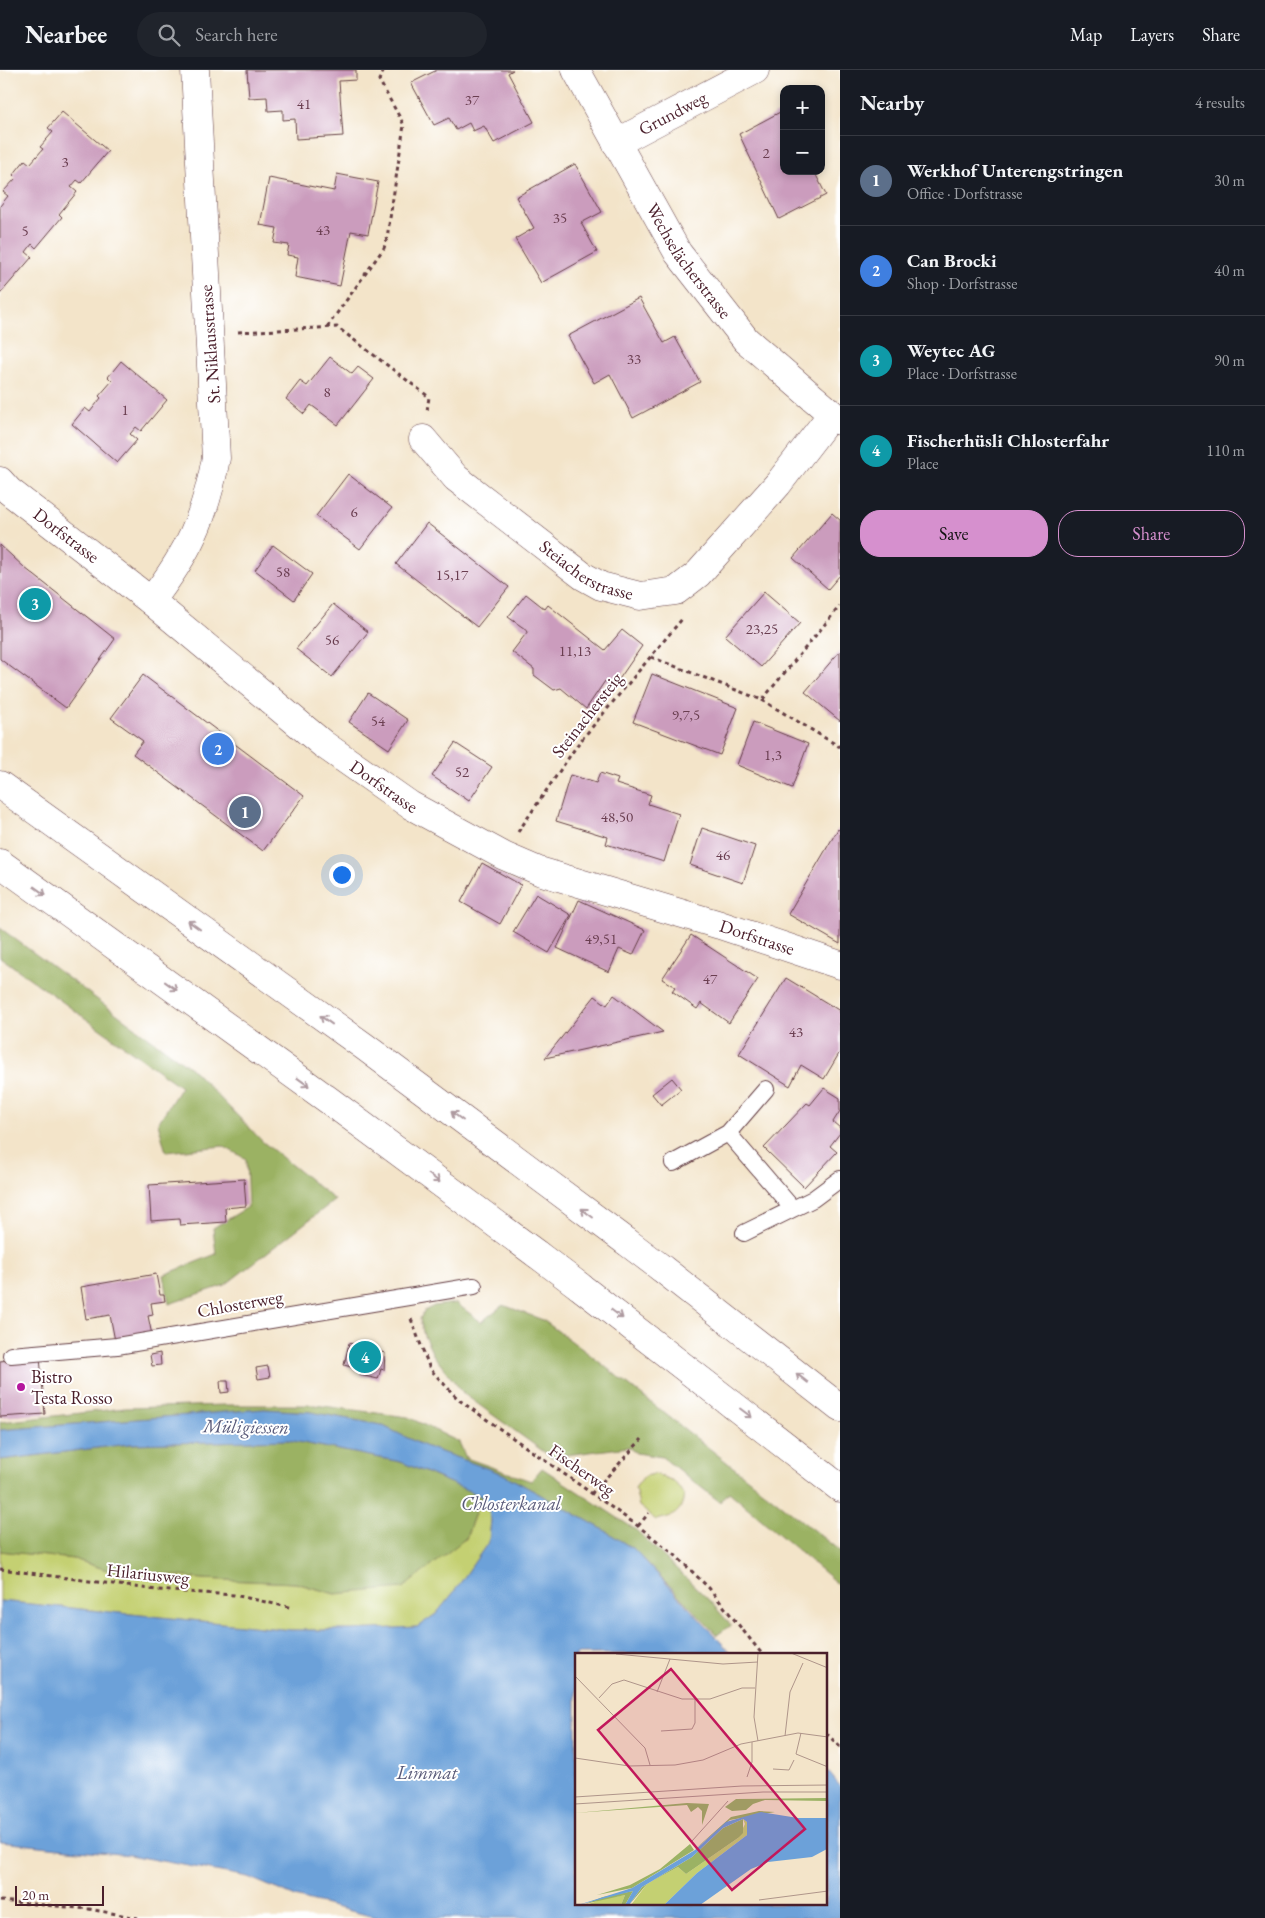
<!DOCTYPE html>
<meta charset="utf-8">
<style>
:root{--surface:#171b24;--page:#20242c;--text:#f1f3f6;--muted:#9ea1a6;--line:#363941;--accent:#d690ce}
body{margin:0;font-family:"EB Garamond",serif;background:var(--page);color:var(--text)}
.controls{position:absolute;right:15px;top:15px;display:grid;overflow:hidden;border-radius:10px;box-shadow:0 2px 8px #0003}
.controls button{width:45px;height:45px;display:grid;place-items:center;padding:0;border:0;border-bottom:1px solid var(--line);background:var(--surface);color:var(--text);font:25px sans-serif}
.scale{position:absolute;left:15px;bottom:12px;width:89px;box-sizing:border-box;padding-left:5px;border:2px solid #4a1f2b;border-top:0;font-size:14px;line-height:18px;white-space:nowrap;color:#4a1f2b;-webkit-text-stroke:4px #fff;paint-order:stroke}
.you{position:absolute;left:341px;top:804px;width:18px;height:18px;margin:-12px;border:4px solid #fff;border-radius:50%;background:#1a73e8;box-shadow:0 0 0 8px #1a73e833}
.badge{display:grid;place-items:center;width:32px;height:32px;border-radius:50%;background:var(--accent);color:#fff;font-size:16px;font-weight:700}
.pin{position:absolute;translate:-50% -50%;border:2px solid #fff;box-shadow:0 1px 5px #0006}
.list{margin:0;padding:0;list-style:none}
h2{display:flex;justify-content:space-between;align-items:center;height:65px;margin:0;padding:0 20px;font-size:21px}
h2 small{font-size:16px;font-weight:400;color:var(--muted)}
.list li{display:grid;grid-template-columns:32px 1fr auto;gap:15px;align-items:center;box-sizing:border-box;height:90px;padding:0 20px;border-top:1px solid var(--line)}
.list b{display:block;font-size:19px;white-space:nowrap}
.list p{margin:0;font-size:16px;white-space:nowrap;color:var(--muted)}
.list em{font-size:16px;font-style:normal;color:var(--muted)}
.actions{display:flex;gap:10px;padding:15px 20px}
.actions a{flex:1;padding:11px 0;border:1px solid var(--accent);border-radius:20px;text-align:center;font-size:18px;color:var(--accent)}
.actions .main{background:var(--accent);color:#111}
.icon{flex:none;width:28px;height:28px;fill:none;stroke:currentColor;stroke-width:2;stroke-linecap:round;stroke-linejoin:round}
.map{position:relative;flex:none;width:840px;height:1848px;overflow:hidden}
header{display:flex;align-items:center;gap:30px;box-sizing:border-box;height:70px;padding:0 25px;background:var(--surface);border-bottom:1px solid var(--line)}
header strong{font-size:24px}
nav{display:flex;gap:28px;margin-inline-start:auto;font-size:18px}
.search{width:350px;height:45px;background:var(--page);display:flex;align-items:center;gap:12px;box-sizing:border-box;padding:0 18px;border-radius:28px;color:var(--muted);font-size:19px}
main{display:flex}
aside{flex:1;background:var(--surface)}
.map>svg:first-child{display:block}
.green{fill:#c4d072;stroke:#87784e}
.forest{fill:#9bb264;stroke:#726848}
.water{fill:#6ca1d9;stroke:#5b6082}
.building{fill:#cb9cbd}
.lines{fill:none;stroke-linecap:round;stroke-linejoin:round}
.service-casing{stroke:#633d43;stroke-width:18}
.minor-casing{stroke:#633d43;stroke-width:29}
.tertiary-casing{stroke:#633d43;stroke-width:29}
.motorway-casing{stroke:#633d43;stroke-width:29}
.path{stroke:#633d43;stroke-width:3;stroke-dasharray:4 4;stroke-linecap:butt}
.service{stroke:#fff;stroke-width:16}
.minor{stroke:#fff;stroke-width:28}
.tertiary{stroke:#fff;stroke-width:28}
.motorway{stroke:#fff;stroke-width:28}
.motorway-bridge-casing{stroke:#633d43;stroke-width:29;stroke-linecap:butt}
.motorway-bridge{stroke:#fff;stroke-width:28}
.oneway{stroke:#ae9aa0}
.poi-dot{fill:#b5179e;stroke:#fff;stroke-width:2}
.labels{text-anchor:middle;stroke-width:4;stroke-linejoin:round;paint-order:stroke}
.number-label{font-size:15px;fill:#6a3e50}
.street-label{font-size:18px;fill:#4a1f2b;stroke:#fff}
.poi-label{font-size:18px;fill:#4a1f2b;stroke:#fff;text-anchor:start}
.water-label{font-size:19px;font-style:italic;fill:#595a79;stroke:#fff}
.inset-road{fill:none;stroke:#af958a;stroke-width:1}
.view{fill:#c2185b;fill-opacity:0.15;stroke:#c2185b;stroke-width:2.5}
.inset-edge{fill:none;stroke:#4a1f2b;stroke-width:2.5}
</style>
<header>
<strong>Nearbee</strong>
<div class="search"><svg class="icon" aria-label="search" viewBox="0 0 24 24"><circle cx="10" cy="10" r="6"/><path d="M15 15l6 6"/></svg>Search here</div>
<nav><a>Map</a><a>Layers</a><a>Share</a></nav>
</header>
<main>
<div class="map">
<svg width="840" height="1848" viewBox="0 0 840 1848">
<rect width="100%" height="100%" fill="#fff"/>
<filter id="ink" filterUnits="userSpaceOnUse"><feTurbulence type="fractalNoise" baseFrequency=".02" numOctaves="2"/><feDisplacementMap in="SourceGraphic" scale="10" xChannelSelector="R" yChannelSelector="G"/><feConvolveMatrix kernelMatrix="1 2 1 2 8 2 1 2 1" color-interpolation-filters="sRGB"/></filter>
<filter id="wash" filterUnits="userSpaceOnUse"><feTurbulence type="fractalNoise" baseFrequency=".0096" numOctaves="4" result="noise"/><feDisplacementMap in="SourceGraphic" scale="20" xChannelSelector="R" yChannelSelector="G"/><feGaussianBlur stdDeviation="1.12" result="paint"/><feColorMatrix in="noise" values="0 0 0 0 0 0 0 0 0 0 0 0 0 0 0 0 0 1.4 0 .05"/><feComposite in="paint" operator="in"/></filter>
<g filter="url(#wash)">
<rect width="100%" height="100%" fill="#f3e4c9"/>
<path class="green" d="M 655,1404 L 674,1411 L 684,1425 C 681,1445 673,1446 656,1450 L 639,1436 L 635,1418 L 644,1406 Z
M 481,1426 L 487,1435 L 491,1450 L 489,1471 L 454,1522 L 436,1544 L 417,1557 L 352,1560 L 291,1560 L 0,1531 L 0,1481 L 74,1489 L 116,1503 L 149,1502 L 202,1509 L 296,1513 L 335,1524 L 466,1469 Z"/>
<path class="forest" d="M 0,858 L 192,999 L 263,1072 L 335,1130 L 225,1215 L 169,1234 L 164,1205 L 216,1184 L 213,1158 L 248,1137 L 246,1089 L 223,1076 L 166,1082 L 158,1053 L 181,1017 L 0,887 Z
M 456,1233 L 481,1252 L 503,1235 L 543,1250 L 589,1284 L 840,1481 L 840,1516 L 729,1422 L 720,1432 L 662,1387 L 636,1383 L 628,1377 L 551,1387 L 464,1324 L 434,1286 L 424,1266 L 420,1249 L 424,1241 L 434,1236 Z
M 224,1335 L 315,1335 L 408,1347 L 459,1372 L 466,1388 L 531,1411 L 542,1398 L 636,1460 L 708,1529 L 731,1555 L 717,1565 L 635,1480 L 604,1460 L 503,1404 L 424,1376 L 381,1355 L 310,1342 L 264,1339 L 0,1360 L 0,1352 L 125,1338 Z
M 288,1370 L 401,1392 L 481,1426 L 466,1468 L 403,1518 L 335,1524 L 296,1513 L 202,1509 L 149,1502 L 116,1503 L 74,1489 L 0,1481 L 0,1390 L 129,1374 Z"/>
<path class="water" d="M 264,1339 L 310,1342 L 381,1355 L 424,1376 L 503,1404 L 604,1460 L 635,1480 L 732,1584 L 576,1584 L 576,1834 L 826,1834 L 826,1699 L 840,1716 L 840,1848 L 379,1848 L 298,1828 L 248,1807 L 129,1785 L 0,1772 L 0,1531 L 291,1560 L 352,1560 L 417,1557 L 436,1544 L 454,1522 L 489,1471 L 491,1450 L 487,1435 L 481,1426 L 401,1392 L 288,1370 L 129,1374 L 0,1390 L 0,1360 Z"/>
<g id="blocks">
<path class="building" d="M 247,0 L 356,0 L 356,10 L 339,11 L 343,66 L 296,69 L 295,49 L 283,50 L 283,40 L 268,41 L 267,27 L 249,28 Z
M 437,0 L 513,0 L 508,3 L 534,52 L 494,73 L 484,56 L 473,61 L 469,53 L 456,60 L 449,48 L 434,55 L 411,13 Z
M 782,41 L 784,44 L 784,101 L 814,101 L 826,125 L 779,149 L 739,64 Z
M 62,42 L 108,81 L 81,113 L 77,110 L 71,117 L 77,122 L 59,144 L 62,147 L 36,178 L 32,174 L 26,182 L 32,187 L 0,224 L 0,136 L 8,126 L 3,122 L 16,108 L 13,105 L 25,90 L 30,94 L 43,79 L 40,77 L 53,62 L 48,58 Z
M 575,94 L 602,142 L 581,153 L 597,182 L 541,213 L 515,169 L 534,158 L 516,127 Z
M 337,104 L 378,112 L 368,164 L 351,161 L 340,216 L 295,207 L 298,187 L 287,185 L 289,175 L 274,173 L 277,158 L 260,155 L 269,108 L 334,121 Z
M 639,228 L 664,273 L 675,267 L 700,312 L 633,348 L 610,304 L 594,313 L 568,266 Z
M 330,287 L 352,304 L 358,297 L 374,309 L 338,355 L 311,335 L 304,344 L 286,329 L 300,311 L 307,316 Z
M 121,291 L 167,330 L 141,361 L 136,357 L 130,364 L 137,370 L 117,393 L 72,354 L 85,338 L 90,342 L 101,328 L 99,326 L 112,311 L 108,307 Z
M 348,404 L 392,438 L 360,479 L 316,446 Z
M 832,443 L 840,450 L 840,505 L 828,519 L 793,488 Z
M 427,453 L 509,517 L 477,557 L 396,494 Z
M 0,475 L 25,498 L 115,569 L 66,638 L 0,589 Z
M 273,475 L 312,504 L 294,530 L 255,500 Z
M 764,522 L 800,553 L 761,597 L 725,566 Z
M 526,524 L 545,539 L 548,535 L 605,580 L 622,560 L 642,576 L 613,618 L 605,611 L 586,639 L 561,618 L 554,620 L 534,605 L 534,599 L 512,582 L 528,561 L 508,547 Z
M 333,534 L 368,562 L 332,607 L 296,579 Z
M 840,581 L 840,651 L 805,622 Z
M 652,604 L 738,638 L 720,685 L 633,652 Z
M 143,605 L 304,726 L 263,781 L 133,684 L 143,671 L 111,648 Z
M 368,623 L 408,650 L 389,679 L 349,652 Z
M 753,652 L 808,674 L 792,718 L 737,695 Z
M 455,673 L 492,697 L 469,731 L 432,706 Z
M 600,703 L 618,709 L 616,714 L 651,725 L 648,734 L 679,744 L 664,792 L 606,774 L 608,767 L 556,751 L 570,705 L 596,713 Z
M 702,758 L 755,776 L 743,813 L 690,795 Z
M 838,759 L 840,761 L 840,874 L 788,844 Z
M 482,793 L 521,815 L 500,854 L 461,832 Z
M 536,824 L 571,845 L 549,883 L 513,862 Z
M 579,830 L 645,860 L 633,885 L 619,879 L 609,902 L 557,878 Z
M 691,865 L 758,909 L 729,953 L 701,933 L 697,939 L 672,921 L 675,917 L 662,909 Z
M 786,908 L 840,941 L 840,982 L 824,1009 L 801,995 L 790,1016 L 739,984 Z
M 614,925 L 663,962 L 545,988 L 595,926 L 607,935 Z
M 672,1008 L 681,1019 L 661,1035 L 652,1024 Z
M 824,1018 L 840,1028 L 840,1041 L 833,1052 L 840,1058 L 840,1063 L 830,1076 L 837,1082 L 804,1117 L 764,1078 L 807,1033 L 810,1035 Z
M 244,1109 L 246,1136 L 225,1138 L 226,1152 L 180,1155 L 179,1149 L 151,1151 L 149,1115 Z
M 156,1204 L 160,1225 L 164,1225 L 165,1231 L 151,1233 L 153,1245 L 148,1246 L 152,1265 L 115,1271 L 110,1245 L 86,1249 L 81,1217 Z
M 349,1273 L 385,1283 L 384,1300 L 381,1299 L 378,1309 L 360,1305 L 362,1300 L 344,1295 Z
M 160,1283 L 161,1295 L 152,1296 L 150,1285 Z
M 40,1287 L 45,1344 L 0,1347 L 0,1291 Z
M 268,1296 L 270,1307 L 258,1309 L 256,1298 Z
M 220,1311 L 228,1311 L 229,1322 L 221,1323 Z"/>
</g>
</g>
<g filter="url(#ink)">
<use href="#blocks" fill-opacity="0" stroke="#633d43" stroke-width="1"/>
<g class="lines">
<defs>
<path id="service" d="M 728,1063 L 793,1139
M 673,1093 L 728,1063 L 766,1019
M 744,1163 L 813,1129 L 840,1109
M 11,1285 L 117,1276 L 474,1216"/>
<g id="minor">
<path id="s1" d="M 576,0 L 678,183 L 746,270 L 840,351"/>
<path id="s2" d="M 616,73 L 755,0"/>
<path id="s3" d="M 423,369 L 456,408 L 583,506 L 601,516 L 640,526 L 676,521 L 698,504 L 778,414 L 832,344"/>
<path d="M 151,531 C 188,483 205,448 216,388 L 195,0"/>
</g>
<g id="tertiary">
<path id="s4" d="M 0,411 L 9,421 L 151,531 L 323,674 L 410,735 L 504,786 L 539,801 L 720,855 L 840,895"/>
</g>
<path id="motorway" d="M 0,715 L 365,977 L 627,1172
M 0,793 L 327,1029 L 538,1185
M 660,1197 L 840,1338
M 578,1215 L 840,1418"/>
</defs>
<use href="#service" class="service-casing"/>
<use href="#minor" class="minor-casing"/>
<use href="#tertiary" class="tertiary-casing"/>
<use href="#motorway" class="motorway-casing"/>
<path class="path" d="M 327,257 L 384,178 L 387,168 L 404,55 L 379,10 L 384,0
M 238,262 L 337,257 L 429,327 L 427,341
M 651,587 L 762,630 L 840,536
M 762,630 L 840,677
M 518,762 L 578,674 L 682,549
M 411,1249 L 430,1299 L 459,1330 L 638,1456 L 674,1484 L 709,1518 L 762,1584
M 591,1424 L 642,1369
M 638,1456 L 649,1443
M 0,1499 L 157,1520 L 234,1525 L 293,1538
M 826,1663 L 840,1677
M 0,1831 L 89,1839 L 138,1848"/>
<use href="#service" class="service"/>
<use href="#minor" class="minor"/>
<use href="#tertiary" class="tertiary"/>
<use href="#motorway" class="motorway"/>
<defs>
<path id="motorway-bridge" d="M 627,1172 L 660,1197
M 538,1185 L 578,1215"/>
</defs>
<use href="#motorway-bridge" class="motorway-bridge-casing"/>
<use href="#motorway-bridge" class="motorway-bridge"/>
</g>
<defs><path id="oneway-shaft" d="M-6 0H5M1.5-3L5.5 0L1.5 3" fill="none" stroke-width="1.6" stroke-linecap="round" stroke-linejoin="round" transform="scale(1.25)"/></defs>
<g class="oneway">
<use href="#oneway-shaft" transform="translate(40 821) rotate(36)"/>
<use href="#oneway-shaft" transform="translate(194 855) rotate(-144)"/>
<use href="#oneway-shaft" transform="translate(171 916) rotate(36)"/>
<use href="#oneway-shaft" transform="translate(326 950) rotate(-144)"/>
<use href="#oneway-shaft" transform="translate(303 1012) rotate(36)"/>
<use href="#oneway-shaft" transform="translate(457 1046) rotate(-143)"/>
<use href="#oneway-shaft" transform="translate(434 1108) rotate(37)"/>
<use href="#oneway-shaft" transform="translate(587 1143) rotate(-143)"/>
<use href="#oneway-shaft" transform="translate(617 1244) rotate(37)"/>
<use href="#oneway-shaft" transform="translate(802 1308) rotate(-142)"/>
<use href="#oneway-shaft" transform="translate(746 1343) rotate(37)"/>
</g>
</g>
<circle class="poi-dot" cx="21" cy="1317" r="5"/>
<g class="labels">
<g class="number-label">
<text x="472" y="35">37</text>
<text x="304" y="39">41</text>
<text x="766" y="88">2</text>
<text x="65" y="97">3</text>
<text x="560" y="153">35</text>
<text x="323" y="165">43</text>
<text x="25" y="166">5</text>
<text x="634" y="294">33</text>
<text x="327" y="327">8</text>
<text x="125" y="345">1</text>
<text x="354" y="447">6</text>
<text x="283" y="507">58</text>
<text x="452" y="510">15,17</text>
<text x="762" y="564">23,25</text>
<text x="332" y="575">56</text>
<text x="575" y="586">11,13</text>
<text x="686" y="650">9,7,5</text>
<text x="378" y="656">54</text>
<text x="773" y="690">1,3</text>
<text x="462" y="707">52</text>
<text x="617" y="752">48,50</text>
<text x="723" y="790">46</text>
<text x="601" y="874">49,51</text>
<text x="710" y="914">47</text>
<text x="796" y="967">43</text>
</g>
<g class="street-label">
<text dy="6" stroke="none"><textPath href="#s2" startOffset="64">Grundweg</textPath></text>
<text dy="6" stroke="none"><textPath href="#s1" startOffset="222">Wechselächerstrasse</textPath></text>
<text transform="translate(210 274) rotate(-94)" y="6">St. Niklausstrasse</text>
<text dy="6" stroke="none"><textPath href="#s4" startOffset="86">Dorfstrasse</textPath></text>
<text dy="6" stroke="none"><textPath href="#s3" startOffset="212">Steiacherstrasse</textPath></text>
<text transform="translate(587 645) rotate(-52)" y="6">Steinachersteig</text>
<text dy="6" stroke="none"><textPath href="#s4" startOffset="491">Dorfstrasse</textPath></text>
<text dy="6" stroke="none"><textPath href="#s4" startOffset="896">Dorfstrasse</textPath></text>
<text transform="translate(240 1234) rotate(-10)" y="6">Chlosterweg</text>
<text transform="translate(582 1400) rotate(35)" y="6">Fischerweg</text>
<text transform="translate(148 1504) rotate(6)" y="6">Hilariusweg</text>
</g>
<g class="poi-label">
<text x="31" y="1313">Bistro<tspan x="31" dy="21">Testa Rosso</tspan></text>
</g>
<g class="water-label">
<text transform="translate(246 1356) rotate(1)" y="7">Müligiessen</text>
<text x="511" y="1440">Chlosterkanal</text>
<text x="427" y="1709">Limmat</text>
</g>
</g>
<g transform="translate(575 1583)">
<rect width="252" height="252" fill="#f3e4c9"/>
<path d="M 168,166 L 172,169 L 172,182 L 122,220 L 89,252 L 56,252 L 72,231 L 103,214 L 111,221 L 163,185 L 170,171 ZM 50,242 L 46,252 L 11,252 L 28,246 Z" fill="#c4d072"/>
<path d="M 252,145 L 252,148 L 190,147 L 178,151 L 171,157 L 157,158 L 150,154 L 161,146 ZM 112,150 L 134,151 L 127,172 L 127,158 L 123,154 L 116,159 L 112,152 L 0,160 ZM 184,158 L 200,159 L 155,167 L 119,197 L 57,235 L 22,242 L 55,232 L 85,216 L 115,191 L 119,197 L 156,164 ZM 168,166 L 168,180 L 163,185 L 111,221 L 103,214 L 72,231 L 54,252 L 67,234 L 117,204 L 148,175 ZM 58,238 L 50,252 L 46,252 L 50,242 L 10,251 L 28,244 Z" fill="#9bb264"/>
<path d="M 186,159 L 223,165 L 252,165 L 252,196 L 237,204 L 193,209 L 176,216 L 125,252 L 89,252 L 122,220 L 172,182 L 172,169 L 168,166 L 148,175 L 117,204 L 67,234 L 54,252 L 50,252 L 58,238 L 3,252 L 57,235 L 120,197 L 151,169 Z" fill="#6ca1d9"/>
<path class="inset-road" d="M 216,0 L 253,15M 41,1 L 148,11 L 183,9M 0,23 L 70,95 L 75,112M 82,39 L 95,6M 24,45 L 37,31 L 49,27 L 107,46 L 135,46 L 167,35 L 180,35M 86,78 L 117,76 L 120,70 L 120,46M 226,80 L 221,101 L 253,114M 210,83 L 215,39 L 228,10M 183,88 L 179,64 L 183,0M 0,105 L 54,113 L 100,112 L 128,107 L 166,91 L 223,80 L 253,84M 198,116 L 214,117 L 219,107M 172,124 L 177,109 L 177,89M 0,144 L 167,133 L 253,132M 0,151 L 188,139 L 253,139M 117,188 L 153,148M 184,247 L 253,238"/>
<path class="view" d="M 96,16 L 230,176 L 157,237 L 23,77 Z"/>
<rect width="252" height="252" class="inset-edge"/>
</g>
</svg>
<div class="controls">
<button>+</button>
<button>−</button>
</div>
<div class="scale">20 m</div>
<div class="you"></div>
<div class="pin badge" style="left:245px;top:742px;background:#5c6f8a">1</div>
<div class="pin badge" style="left:218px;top:679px;background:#3f7fe0">2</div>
<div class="pin badge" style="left:35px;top:534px;background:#0f9aa8">3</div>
<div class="pin badge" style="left:365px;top:1287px;background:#0f9aa8">4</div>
</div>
<aside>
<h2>Nearby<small>4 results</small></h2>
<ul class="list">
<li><span class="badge" style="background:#5c6f8a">1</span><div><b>Werkhof Unterengstringen</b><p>Office · Dorfstrasse</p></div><em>30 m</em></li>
<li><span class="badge" style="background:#3f7fe0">2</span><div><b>Can Brocki</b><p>Shop · Dorfstrasse</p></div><em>40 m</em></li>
<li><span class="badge" style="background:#0f9aa8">3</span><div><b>Weytec AG</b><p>Place · Dorfstrasse</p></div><em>90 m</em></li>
<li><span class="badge" style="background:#0f9aa8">4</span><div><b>Fischerhüsli Chlosterfahr</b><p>Place</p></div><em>110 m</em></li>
</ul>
<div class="actions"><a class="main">Save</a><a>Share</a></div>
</aside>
</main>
